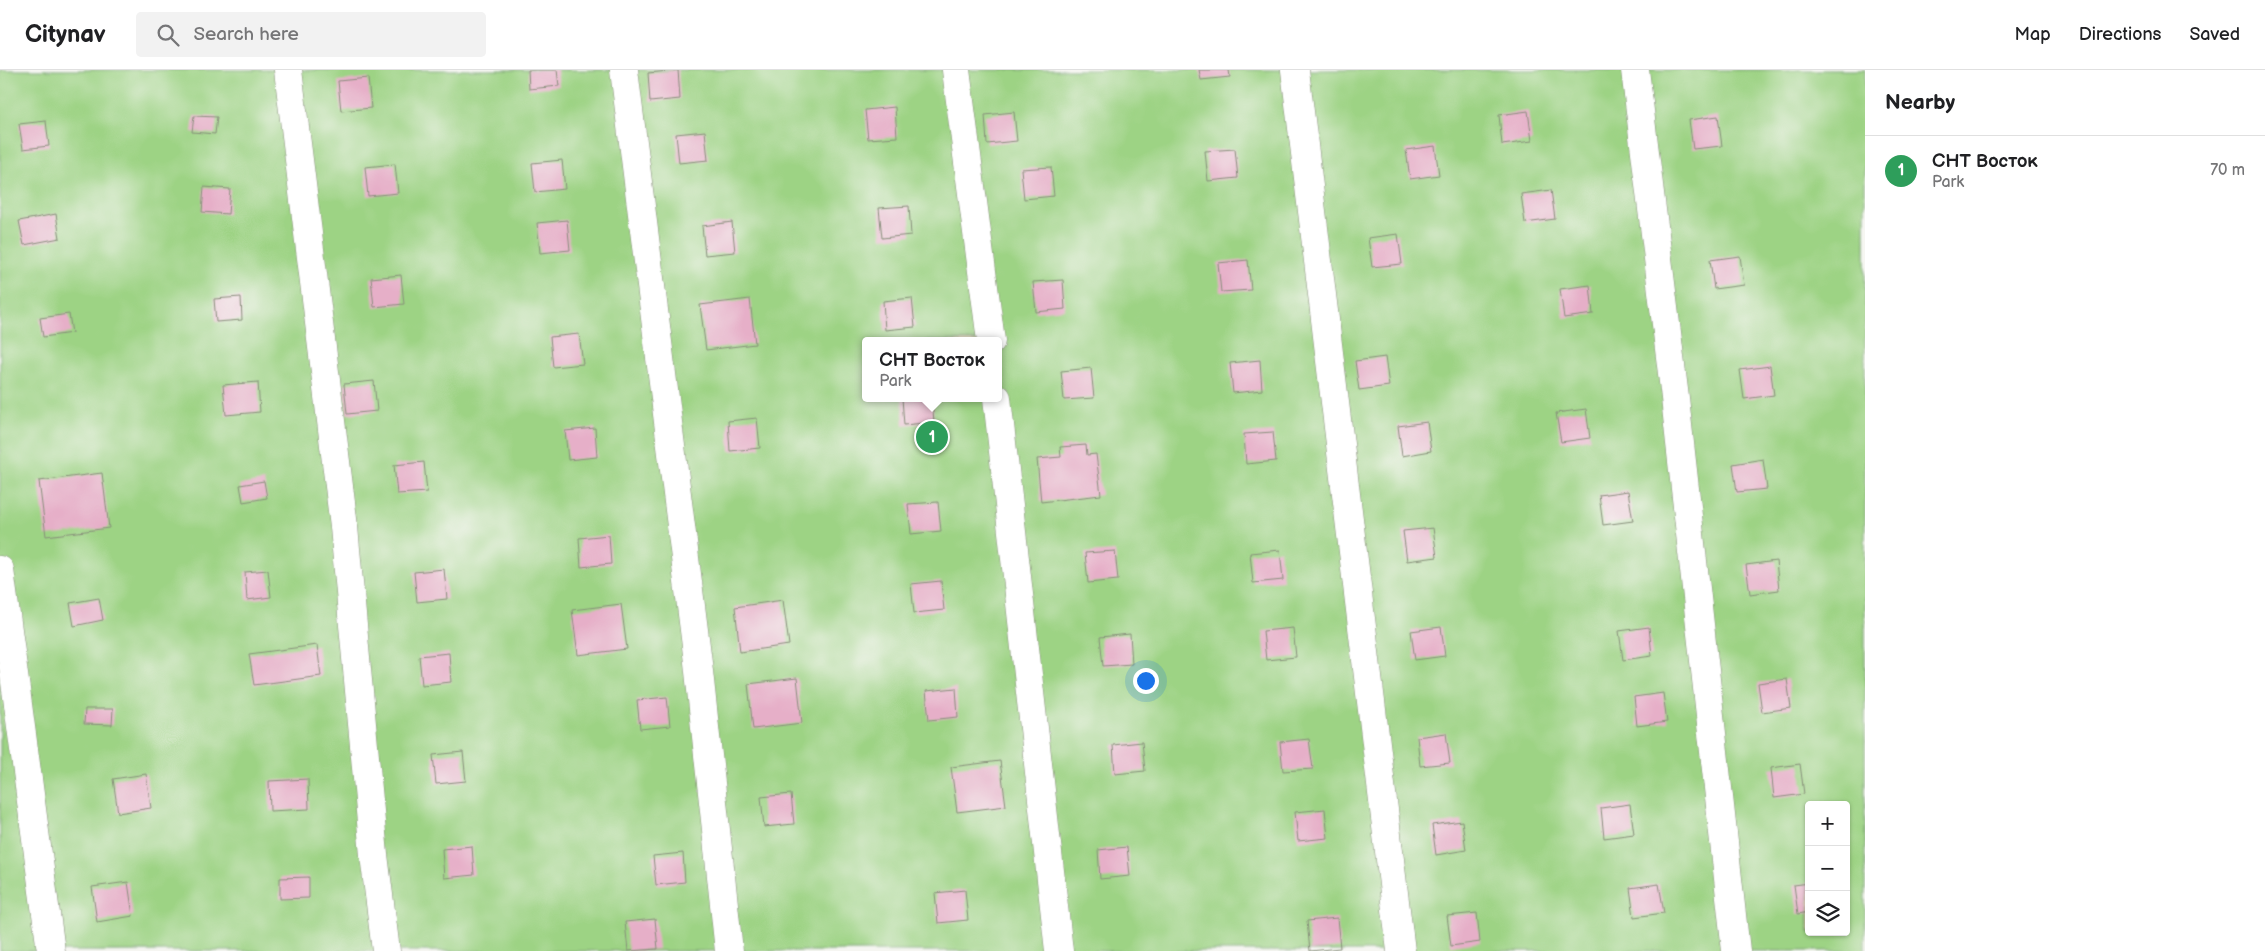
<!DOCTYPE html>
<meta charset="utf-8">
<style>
:root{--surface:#fff;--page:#f2f2f2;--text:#202124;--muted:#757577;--line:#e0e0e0;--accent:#c8321e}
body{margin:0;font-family:"Balsamiq Sans",sans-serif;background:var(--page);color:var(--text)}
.controls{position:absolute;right:15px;bottom:15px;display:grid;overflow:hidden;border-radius:5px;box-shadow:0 1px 4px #0004}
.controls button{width:45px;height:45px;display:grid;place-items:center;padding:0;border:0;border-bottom:1px solid var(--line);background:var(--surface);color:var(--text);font:25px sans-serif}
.you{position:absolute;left:1145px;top:610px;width:18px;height:18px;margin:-12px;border:4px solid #fff;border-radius:50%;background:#1a73e8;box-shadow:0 0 0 8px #1a73e833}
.badge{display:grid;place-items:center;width:32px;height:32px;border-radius:50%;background:var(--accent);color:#fff;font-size:16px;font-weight:700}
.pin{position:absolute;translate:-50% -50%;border:2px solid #fff;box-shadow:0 1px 5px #0006}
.popup{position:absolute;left:862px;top:267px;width:140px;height:65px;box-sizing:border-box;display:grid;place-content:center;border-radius:5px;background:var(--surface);filter:drop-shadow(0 1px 4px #0005);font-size:16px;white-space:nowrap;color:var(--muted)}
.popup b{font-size:19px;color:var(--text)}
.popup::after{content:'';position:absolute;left:50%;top:100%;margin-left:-10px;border:10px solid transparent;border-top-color:var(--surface)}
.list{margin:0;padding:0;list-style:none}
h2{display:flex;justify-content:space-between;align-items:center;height:65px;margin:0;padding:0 20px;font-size:21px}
h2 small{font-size:16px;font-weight:400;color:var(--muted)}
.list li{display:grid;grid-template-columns:32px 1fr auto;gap:15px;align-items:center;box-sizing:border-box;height:70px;padding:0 20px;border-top:1px solid var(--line)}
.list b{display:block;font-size:19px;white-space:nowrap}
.list p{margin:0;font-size:16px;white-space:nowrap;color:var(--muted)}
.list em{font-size:16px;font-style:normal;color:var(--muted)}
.icon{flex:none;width:28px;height:28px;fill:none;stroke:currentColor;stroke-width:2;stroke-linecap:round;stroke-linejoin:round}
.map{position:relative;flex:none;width:1865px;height:881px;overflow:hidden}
header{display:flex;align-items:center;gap:30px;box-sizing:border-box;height:70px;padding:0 25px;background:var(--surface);border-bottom:1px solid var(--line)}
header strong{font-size:24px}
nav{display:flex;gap:28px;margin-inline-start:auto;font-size:18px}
.search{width:350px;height:45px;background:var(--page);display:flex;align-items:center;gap:12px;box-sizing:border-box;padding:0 18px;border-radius:5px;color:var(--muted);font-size:19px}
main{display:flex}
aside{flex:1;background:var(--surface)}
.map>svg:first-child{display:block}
.green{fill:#9dd384;stroke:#5e885c;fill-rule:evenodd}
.building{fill:#e6afc8}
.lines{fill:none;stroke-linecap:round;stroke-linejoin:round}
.minor-casing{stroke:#878e7a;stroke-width:29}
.minor{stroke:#fff;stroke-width:28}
</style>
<header>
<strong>Citynav</strong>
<div class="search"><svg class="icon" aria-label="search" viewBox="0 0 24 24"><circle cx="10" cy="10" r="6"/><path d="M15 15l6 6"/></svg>Search here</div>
<nav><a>Map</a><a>Directions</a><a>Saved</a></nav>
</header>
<main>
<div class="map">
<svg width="1865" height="881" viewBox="0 0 1865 881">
<rect width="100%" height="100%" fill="#f6f6f2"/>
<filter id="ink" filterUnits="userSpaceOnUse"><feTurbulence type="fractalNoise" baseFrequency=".02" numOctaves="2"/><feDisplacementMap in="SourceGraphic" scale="10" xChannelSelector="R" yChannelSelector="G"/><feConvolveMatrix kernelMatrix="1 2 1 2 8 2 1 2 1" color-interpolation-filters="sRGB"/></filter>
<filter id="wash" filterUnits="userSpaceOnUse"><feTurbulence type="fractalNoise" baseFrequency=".0096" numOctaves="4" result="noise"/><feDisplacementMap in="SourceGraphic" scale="20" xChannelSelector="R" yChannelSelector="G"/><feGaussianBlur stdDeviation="1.12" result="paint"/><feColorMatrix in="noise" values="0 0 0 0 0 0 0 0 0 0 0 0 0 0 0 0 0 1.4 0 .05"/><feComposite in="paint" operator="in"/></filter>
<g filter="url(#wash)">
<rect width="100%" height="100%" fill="#efdfc0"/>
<path class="green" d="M 0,0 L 1865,0 L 1865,881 L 0,881 ZM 866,271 L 998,271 L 998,328 L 866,328 ZM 1809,735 L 1846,735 L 1846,862 L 1809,862 Z"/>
<g id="blocks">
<path class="building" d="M 528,0 L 557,0 L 559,16 L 529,19 Z
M 678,0 L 680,29 L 650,32 L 648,3 Z
M 1199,0 L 1229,0 L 1230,7 L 1201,10 Z
M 368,8 L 371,38 L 341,41 L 338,11 Z
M 895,37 L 897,67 L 868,69 L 865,40 Z
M 1528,41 L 1532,71 L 1502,75 L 1499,45 Z
M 1014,42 L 1017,71 L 987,74 L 985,45 Z
M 194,46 L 217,47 L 215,64 L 192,62 Z
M 1718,46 L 1722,76 L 1693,79 L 1689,50 Z
M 46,51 L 49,76 L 23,79 L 19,54 Z
M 705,61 L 708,90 L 679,93 L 676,64 Z
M 1435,76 L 1439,105 L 1410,109 L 1406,80 Z
M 1235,79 L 1238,108 L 1208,111 L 1205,81 Z
M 562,90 L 565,119 L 535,122 L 532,93 Z
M 395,94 L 398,123 L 368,126 L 365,97 Z
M 1051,97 L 1054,126 L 1024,129 L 1021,99 Z
M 204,117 L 230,119 L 228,144 L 202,142 Z
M 1551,120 L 1555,149 L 1525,153 L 1521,124 Z
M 909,136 L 911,165 L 882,168 L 879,138 Z
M 56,144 L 60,168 L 24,175 L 19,151 Z
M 567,150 L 570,180 L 540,183 L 537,153 Z
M 732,152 L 735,182 L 705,185 L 702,156 Z
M 1398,164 L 1402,194 L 1372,197 L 1368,168 Z
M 1740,186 L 1744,215 L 1714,219 L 1710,190 Z
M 1248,190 L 1251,220 L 1221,222 L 1218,193 Z
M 401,205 L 404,234 L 374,237 L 371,208 Z
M 1063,210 L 1065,239 L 1036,242 L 1033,212 Z
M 1590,215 L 1593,244 L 1564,248 L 1560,219 Z
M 241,227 L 242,250 L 216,252 L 214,229 Z
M 912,228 L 915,257 L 885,260 L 883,231 Z
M 750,229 L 755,274 L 706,280 L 700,235 Z
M 69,244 L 72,263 L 43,267 L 40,248 Z
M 579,264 L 583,294 L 553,297 L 550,267 Z
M 1385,287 L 1389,316 L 1359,320 L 1355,291 Z
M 1260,290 L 1262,320 L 1233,323 L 1230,293 Z
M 1770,296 L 1774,325 L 1744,329 L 1740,300 Z
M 1091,298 L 1094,328 L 1064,330 L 1061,301 Z
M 374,311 L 377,341 L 347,344 L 344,314 Z
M 258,312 L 260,342 L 226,345 L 223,315 Z
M 902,328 L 932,328 L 934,352 L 904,355 Z
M 1586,339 L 1590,368 L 1561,372 L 1556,343 Z
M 757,348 L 760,378 L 730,381 L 728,351 Z
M 1427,352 L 1431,381 L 1402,386 L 1398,356 Z
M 595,358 L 597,387 L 568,390 L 565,361 Z
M 1273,362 L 1276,391 L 1246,394 L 1244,364 Z
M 1086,375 L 1087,385 L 1096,384 L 1101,425 L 1041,432 L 1037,389 L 1061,387 L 1060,377 Z
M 1763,389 L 1767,419 L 1737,422 L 1733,394 Z
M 424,392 L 427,422 L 397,424 L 394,395 Z
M 102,403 L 109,458 L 46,466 L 39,411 Z
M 264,411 L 267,428 L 243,432 L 240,415 Z
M 1628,421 L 1633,451 L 1603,455 L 1599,425 Z
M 938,432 L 941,461 L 911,464 L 908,434 Z
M 1433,458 L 1437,487 L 1407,491 L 1403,461 Z
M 609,465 L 611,494 L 581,497 L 579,468 Z
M 1280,480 L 1283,510 L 1253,513 L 1250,483 Z
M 1115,481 L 1118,510 L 1088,513 L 1085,483 Z
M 1776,491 L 1779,520 L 1750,524 L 1746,495 Z
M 444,499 L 447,529 L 417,532 L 414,502 Z
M 268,500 L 271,527 L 247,530 L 245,502 Z
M 941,511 L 944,540 L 914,543 L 911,514 Z
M 99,528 L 103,550 L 74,556 L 70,533 Z
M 783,530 L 789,575 L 740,582 L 735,537 Z
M 621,534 L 627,579 L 578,585 L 572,540 Z
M 1441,557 L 1445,586 L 1415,590 L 1411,561 Z
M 1649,557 L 1652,586 L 1623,590 L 1619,561 Z
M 1293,558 L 1296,587 L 1266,590 L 1263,561 Z
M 1130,564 L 1132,594 L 1103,596 L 1100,567 Z
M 317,575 L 321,606 L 254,615 L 249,584 Z
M 449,583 L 451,612 L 422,615 L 419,586 Z
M 797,608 L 802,653 L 753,659 L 748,614 Z
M 1787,609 L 1791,638 L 1762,642 L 1758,613 Z
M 956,618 L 958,647 L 929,650 L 926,621 Z
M 1663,623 L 1667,652 L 1637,656 L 1634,627 Z
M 667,627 L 670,656 L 640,659 L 637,630 Z
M 85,639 L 113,639 L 112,655 L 84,654 Z
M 1446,663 L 1450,693 L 1420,696 L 1417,667 Z
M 1309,669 L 1313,699 L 1283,701 L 1280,672 Z
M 1142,672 L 1145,701 L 1115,704 L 1113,675 Z
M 463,682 L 466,711 L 436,714 L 433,685 Z
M 1000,691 L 1006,736 L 957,742 L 951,697 Z
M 1800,694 L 1804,724 L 1774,728 L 1771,698 Z
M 146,704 L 151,738 L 118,743 L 113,709 Z
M 308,709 L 309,739 L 270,741 L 269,711 Z
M 791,724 L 794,754 L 764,757 L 761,727 Z
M 1630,734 L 1634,764 L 1604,768 L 1601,738 Z
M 1325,739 L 1328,768 L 1298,771 L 1295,742 Z
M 1462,751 L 1466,780 L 1436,785 L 1432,755 Z
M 472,776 L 474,805 L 444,808 L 442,779 Z
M 1127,777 L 1130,806 L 1100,809 L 1098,780 Z
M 683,783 L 685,812 L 656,815 L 653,786 Z
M 309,807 L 309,828 L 280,829 L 280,808 Z
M 128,812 L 133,846 L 97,852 L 92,817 Z
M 1809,813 L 1809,842 L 1798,844 L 1794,815 Z
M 1659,814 L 1664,843 L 1634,847 L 1630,818 Z
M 965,820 L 968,850 L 938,853 L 935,823 Z
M 1477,843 L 1480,872 L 1451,876 L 1447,846 Z
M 1337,848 L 1340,878 L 1310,881 L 1307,851 Z
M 655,849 L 658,879 L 628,881 L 625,852 Z"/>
</g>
</g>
<g filter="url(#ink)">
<use href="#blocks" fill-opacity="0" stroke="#878e7a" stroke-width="1"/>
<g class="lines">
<defs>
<path id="minor" d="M 288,0 L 344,457 L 374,785 L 386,881
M 624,0 L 698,592 L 729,881
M 956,0 L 991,271
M 1295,0 L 1401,881
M 1635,0 L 1675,328 L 1736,881
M 997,328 L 1059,881
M 0,500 L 51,881"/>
</defs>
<use href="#minor" class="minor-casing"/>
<use href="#minor" class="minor"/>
</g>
</g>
</svg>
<div class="controls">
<button>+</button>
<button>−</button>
<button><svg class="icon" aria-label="layers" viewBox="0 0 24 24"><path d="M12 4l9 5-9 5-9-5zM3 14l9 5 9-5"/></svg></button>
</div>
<div class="you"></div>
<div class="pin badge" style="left:932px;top:367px;background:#2e9e5b">1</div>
<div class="popup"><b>СНТ Восток</b>Park</div>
</div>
<aside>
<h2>Nearby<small></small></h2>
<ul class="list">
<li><span class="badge" style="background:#2e9e5b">1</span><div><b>СНТ Восток</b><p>Park</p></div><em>70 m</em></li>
</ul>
</aside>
</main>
